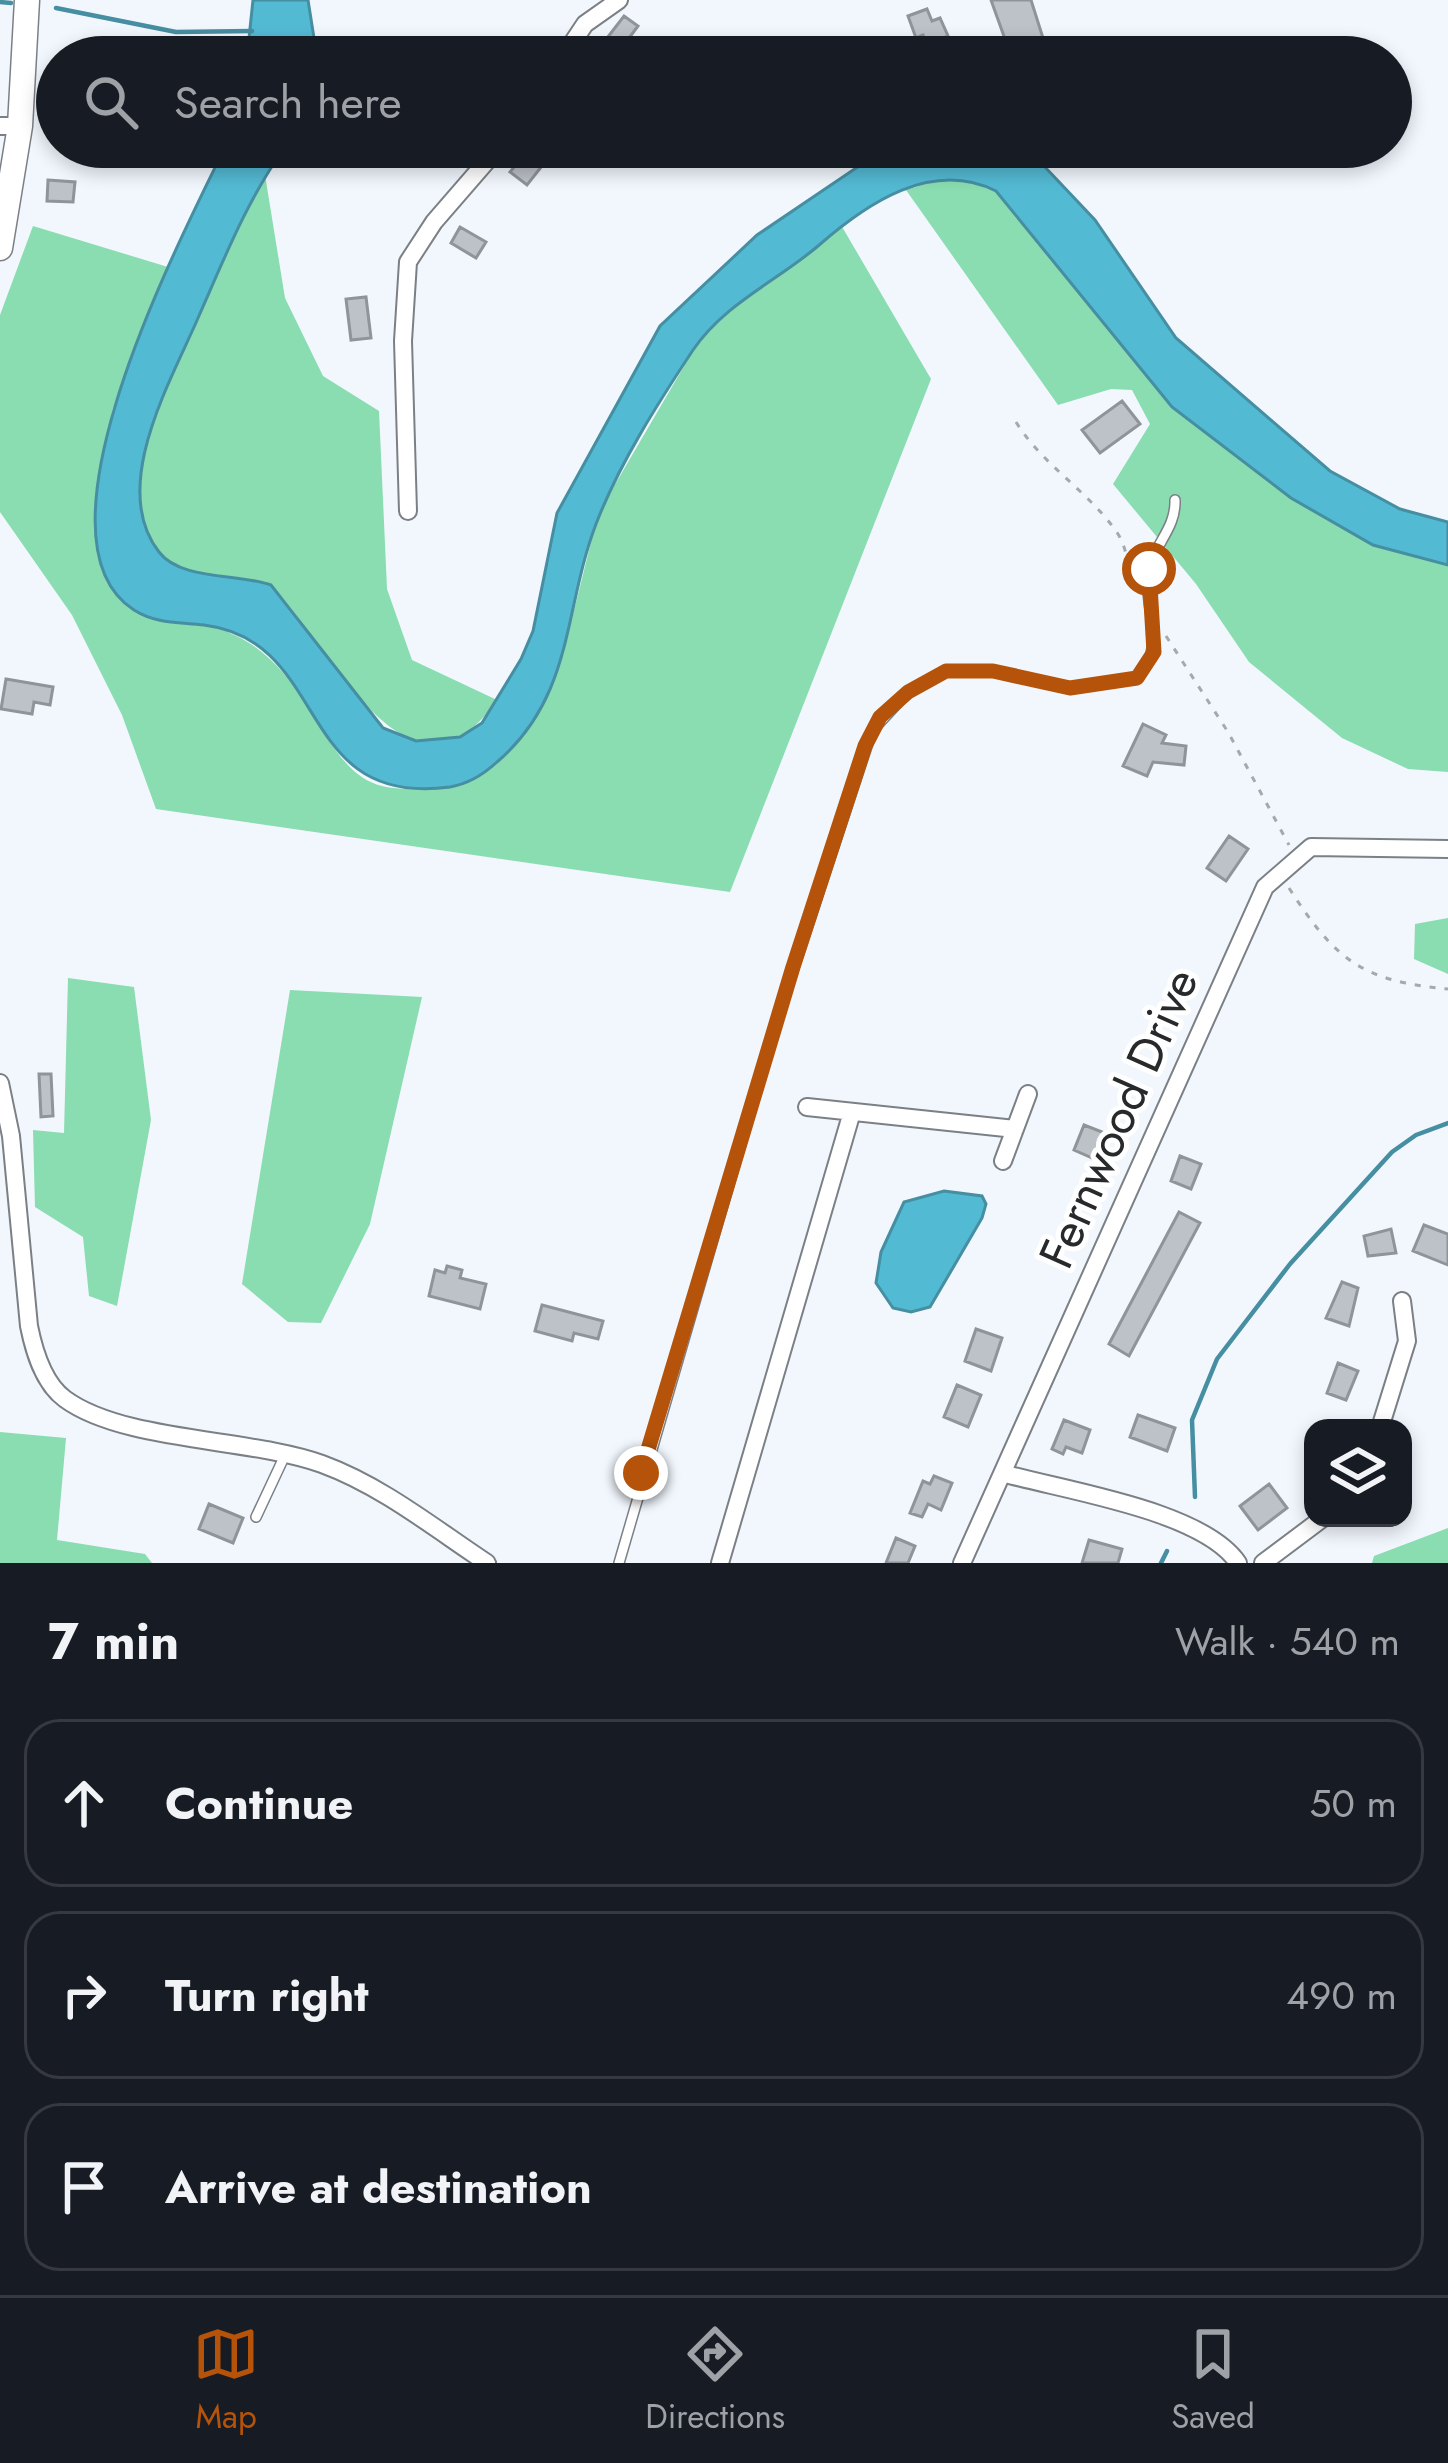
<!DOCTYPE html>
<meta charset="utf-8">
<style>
:root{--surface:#171b24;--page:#242831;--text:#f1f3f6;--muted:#9ea1a6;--line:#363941;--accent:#b45309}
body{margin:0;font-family:Jost,sans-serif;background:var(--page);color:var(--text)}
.controls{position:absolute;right:36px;bottom:36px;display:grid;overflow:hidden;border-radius:24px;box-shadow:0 6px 18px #0003}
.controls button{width:108px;height:108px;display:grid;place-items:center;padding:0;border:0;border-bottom:3px solid var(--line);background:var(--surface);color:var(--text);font:60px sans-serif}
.stop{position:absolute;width:36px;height:36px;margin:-27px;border:9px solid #b45309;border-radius:50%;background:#fff}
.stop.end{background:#b45309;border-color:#fff;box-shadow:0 3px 12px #0008}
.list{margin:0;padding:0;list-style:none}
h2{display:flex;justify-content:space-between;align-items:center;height:156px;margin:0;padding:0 48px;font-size:51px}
h2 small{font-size:39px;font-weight:400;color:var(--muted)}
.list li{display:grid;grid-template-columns:78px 1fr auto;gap:36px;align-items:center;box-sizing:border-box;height:168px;margin:0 24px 24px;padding:0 24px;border:3px solid var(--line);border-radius:36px}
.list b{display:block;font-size:45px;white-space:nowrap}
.list em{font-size:39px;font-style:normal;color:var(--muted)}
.icon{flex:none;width:66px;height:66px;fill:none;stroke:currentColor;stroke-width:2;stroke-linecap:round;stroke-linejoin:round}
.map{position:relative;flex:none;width:1448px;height:1563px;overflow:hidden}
.search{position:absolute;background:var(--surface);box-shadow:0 6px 18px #0003;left:36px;right:36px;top:36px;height:132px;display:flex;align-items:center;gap:30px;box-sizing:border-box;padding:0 42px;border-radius:66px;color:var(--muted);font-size:45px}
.sheet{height:732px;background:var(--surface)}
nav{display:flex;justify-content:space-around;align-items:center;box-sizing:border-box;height:168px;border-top:3px solid var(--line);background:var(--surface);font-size:33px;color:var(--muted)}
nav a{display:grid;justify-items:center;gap:6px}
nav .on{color:var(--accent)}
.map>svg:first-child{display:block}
.forest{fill:#8adcb1}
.water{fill:#53bad4;stroke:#468ea1;stroke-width:3}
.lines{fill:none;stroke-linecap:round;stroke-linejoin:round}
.stream{stroke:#468ea1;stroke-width:4.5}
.building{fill:#bdc2c8;stroke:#8f9499;stroke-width:3}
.service-casing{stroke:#7b8086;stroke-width:12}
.minor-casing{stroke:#7b8086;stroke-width:20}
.secondary-casing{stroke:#7b8086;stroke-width:27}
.path{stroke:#a4a9ad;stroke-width:3;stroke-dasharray:6 9;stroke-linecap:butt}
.service{stroke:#fff;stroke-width:9}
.minor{stroke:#fff;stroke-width:16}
.secondary{stroke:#fff;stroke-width:24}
.route{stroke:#b45309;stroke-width:15}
.labels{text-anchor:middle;stroke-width:10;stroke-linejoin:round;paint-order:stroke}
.street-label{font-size:48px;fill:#27292b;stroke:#fff}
</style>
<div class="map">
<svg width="1448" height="1563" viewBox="0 0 1448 1563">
<rect width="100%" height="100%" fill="#f1f7fd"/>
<path class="forest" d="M 265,175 L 285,298 L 323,376 L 379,411 L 387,589 L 412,660 L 497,700 C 409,827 328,642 271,585 C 240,578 178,578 158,551 C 108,482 172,380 199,316 C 219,267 237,221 265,175 Z
M 952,176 L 996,191 L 1172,407 L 1234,455 L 1373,545 L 1448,565 L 1448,772 L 1408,769 L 1342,738 L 1249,662 L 1196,584 L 1113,484 L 1150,424 L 1132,390 L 1111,389 L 1058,405 L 906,190 Z
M 841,225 L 931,379 L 730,892 L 156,809 L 122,715 L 72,615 L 0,512 L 0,315 L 33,226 L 168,267 L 113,408 L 100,464 L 192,623 C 313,639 312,769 382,786 C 404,792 434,786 456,786 L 567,639 L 595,526 L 610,493 L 697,344 L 729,310 Z
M 1448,918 L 1448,974 L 1414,959 L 1415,924 Z
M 68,978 L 134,987 L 151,1120 L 117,1306 L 89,1296 L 83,1237 L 35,1207 L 33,1130 L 64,1133 Z
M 290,990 L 422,997 L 370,1224 L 321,1323 L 288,1322 L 242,1284 Z
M 0,1432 L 66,1438 L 57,1540 L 145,1554 L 152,1563 L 0,1563 Z
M 1448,1528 L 1448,1563 L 1372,1563 L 1374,1556 Z"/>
<path class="water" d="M 253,0 L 308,0 L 317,57 L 247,57 Z
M 225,147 L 285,147 C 246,202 225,257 198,318 C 172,379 108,487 159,552 C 181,581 239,573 271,585 L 383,728 L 416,741 L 460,737 L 482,723 L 521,659 L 533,631 L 557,513 L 660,326 L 757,235 L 856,168 L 899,147 L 1026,147 L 1095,220 L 1176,338 L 1330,471 L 1400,509 L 1448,522 L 1448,565 L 1373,545 L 1291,498 L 1172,407 L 996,191 C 932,159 867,203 818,246 C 777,281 724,304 693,350 C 658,403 619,464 596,524 C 563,611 574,696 497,762 C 484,774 468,784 450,787 C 293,808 332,641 204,625 C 179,622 156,624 134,610 C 22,538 184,233 225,147 Z
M 944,1191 L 982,1196 L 986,1204 L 982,1218 L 930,1307 L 911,1312 L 893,1308 L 876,1283 L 881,1252 L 904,1202 Z"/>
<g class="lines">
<path class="stream" d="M 0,2 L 11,3
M 56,8 L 176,32 L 252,31
M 1195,1497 L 1192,1420 L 1217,1359 L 1290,1264 L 1392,1152 L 1416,1135 L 1448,1123
M 1161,1563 L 1167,1551"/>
</g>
<path class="building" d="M 991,0 L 1031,0 L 1049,57 L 1010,53 Z
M 927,9 L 932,21 L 940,18 L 948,36 L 927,44 L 923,35 L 916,38 L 908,16 Z
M 624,16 L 638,26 L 615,57 L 605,57 L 597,51 Z
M 526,153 L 542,166 L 527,185 L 510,172 Z
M 48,180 L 75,182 L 73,202 L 47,201 Z
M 460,227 L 486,242 L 476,258 L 451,243 Z
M 366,297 L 371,338 L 351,340 L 346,299 Z
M 1122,401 L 1140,424 L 1100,453 L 1082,430 Z
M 6,679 L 53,687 L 50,705 L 34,702 L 32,714 L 1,709 Z
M 1143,724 L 1166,735 L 1162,743 L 1186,746 L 1184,765 L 1153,762 L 1147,776 L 1123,766 Z
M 1229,836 L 1248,849 L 1226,881 L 1207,868 Z
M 39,1074 L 51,1074 L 53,1116 L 41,1117 Z
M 1084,1125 L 1110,1135 L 1099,1161 L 1074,1150 Z
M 1180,1156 L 1201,1164 L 1191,1189 L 1171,1181 Z
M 1179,1212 L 1200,1223 L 1129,1356 L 1109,1344 Z
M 1424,1225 L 1448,1234 L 1448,1265 L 1413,1251 Z
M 1391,1229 L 1396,1253 L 1368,1256 L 1364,1236 Z
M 447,1266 L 462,1270 L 460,1278 L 486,1284 L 480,1309 L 429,1296 L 435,1270 L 445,1273 Z
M 1342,1282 L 1358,1288 L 1349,1326 L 1326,1318 Z
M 542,1305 L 603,1321 L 598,1339 L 574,1333 L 572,1341 L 535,1331 Z
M 976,1329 L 1002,1338 L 991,1371 L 965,1361 Z
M 1338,1363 L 1358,1371 L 1346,1400 L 1327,1393 Z
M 957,1385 L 981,1395 L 968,1427 L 944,1417 Z
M 1138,1415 L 1175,1428 L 1167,1451 L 1130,1437 Z
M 1064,1420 L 1090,1430 L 1082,1453 L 1066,1447 L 1063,1454 L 1052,1449 Z
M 934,1476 L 952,1483 L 941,1510 L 928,1504 L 922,1517 L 910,1513 L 923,1481 L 930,1484 Z
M 1269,1484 L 1287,1508 L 1258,1530 L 1240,1506 Z
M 209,1504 L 243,1518 L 233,1543 L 199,1529 Z
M 896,1538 L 915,1546 L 908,1563 L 886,1563 Z
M 1089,1540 L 1122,1549 L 1118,1563 L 1082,1563 Z"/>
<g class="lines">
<defs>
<path id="service" d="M 256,1517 L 286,1453
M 619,1563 L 778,1016 L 872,731 L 908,692 L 946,671 L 993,671 L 1069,688 L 1137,678 C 1169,644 1142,609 1149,570 C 1154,544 1176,529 1175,500"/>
<path id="minor" d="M 563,57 L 585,24 L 619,0
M 0,126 L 20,126
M 408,511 L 403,341 L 408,262 L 434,222 L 499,147
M 0,1083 L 11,1136 L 29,1326 C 34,1351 43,1383 65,1399 C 124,1442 250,1438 322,1464 C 382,1486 434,1528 487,1563
M 807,1107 L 1015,1129
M 1003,1161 L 1028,1094
M 1380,1428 L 1407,1341 L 1402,1301
M 1006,1474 C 1067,1491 1203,1511 1238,1563
M 720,1563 L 852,1112
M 962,1563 L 1265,887 L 1311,847 L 1448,849
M 1263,1563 L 1323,1518"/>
<path id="secondary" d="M 0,248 L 20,126 L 27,0"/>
</defs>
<use href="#service" class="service-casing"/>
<use href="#minor" class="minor-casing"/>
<use href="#secondary" class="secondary-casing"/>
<path class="path" d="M 1016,422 C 1043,466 1090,492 1118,534 C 1128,550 1128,571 1136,588
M 1166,636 L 1228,732 L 1289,845
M 1289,888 C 1336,961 1362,981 1448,989"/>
<use href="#service" class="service"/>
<use href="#minor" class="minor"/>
<use href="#secondary" class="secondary"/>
</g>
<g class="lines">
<path class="route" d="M 641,1473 L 793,967 L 865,746 L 880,717 L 908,692 L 946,671 L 993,671 L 1070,688 L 1137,678 L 1154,652 L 1149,569"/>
</g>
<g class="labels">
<g class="street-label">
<text transform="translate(1118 1118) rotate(-66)" y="17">Fernwood Drive</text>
</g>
</g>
</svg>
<div class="controls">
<button><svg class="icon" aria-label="layers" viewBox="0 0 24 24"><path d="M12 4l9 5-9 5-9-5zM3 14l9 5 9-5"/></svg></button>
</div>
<div class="stop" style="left:1149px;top:569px"></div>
<div class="stop end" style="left:641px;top:1473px"></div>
<div class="search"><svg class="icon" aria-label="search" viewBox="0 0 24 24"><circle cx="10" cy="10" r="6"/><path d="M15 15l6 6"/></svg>Search here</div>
</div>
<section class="sheet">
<h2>7 min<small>Walk · 540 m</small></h2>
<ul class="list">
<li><svg class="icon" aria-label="ahead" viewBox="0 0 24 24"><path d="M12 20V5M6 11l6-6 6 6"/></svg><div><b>Continue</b></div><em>50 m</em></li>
<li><svg class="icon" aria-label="right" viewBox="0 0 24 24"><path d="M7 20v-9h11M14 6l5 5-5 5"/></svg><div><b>Turn right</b></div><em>490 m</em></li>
<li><svg class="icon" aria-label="arrive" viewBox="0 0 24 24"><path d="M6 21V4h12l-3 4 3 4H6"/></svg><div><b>Arrive at destination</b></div></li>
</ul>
</section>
<nav>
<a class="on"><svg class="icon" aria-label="map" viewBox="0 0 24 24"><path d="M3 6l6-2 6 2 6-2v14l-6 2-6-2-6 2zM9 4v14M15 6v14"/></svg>Map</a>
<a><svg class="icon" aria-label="directions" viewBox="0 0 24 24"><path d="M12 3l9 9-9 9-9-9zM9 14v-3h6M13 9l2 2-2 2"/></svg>Directions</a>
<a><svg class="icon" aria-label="saved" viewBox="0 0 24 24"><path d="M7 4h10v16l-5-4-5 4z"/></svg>Saved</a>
</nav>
